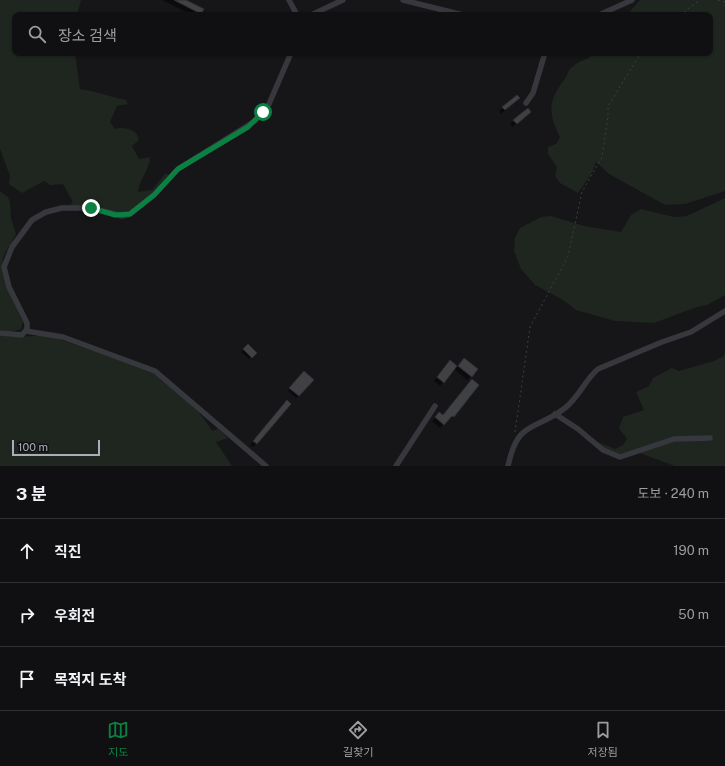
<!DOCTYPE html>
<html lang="ko">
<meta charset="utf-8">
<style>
:root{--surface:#101012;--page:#1e1e20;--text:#f1f3f6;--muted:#9c9d9f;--line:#303032;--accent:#0b8043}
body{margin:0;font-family:"Public Sans","Noto Sans KR",sans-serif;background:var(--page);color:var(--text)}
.scale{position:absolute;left:12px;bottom:10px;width:88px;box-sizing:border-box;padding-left:4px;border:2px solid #a8adb8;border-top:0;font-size:11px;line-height:14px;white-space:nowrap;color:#a8adb8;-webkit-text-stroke:3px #111113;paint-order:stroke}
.stop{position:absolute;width:12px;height:12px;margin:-9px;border:3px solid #0b8043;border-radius:50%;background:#fff}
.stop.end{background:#0b8043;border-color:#fff;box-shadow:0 1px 4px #0008}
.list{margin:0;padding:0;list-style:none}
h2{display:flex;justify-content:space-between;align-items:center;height:52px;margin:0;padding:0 16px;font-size:17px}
h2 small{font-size:13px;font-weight:400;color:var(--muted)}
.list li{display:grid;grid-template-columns:26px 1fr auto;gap:12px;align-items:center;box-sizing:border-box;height:64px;padding:0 16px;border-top:1px solid var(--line)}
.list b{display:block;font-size:15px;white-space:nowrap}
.list em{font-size:13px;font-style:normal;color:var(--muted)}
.icon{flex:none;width:22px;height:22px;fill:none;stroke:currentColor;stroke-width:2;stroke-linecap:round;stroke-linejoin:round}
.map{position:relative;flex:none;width:725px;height:466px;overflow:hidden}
.search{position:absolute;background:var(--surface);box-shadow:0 1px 3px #0004;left:12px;right:12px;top:12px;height:44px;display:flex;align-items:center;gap:10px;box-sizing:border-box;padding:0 14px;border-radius:8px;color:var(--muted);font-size:15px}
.sheet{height:244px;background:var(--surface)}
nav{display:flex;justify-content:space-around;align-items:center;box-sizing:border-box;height:56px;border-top:1px solid var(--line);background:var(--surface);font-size:11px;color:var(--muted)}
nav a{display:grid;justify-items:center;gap:2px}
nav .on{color:var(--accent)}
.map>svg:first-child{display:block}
.green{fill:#1e261f}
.shadow{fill:#0007}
.building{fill:#404145;stroke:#303034}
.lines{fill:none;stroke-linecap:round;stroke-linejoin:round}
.path{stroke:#3d3f44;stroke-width:1;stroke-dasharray:2 3;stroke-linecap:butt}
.street{stroke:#37383d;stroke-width:5.5}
.route{stroke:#0b8043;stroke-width:5}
</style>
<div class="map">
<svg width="725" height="466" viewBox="0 0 725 466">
<rect width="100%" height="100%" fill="#161618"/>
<path class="green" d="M 0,0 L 81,0 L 77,15 L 15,15 L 15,53 L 75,53 L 80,89 C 96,91 110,97 126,100 L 128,104 L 117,106 L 110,122 L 115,129 C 124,126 138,130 139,140 L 132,146 L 139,159 L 150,157 C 150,169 139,180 138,192 L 152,190 L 165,174 L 169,174 C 157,188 141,209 123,214 L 69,206 L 73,202 L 63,184 L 50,185 L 44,181 L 22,193 L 9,184 L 10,176 L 0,149 Z
M 640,0 L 725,0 L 725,191 L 685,204 L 665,205 L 609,174 L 596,162 L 592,173 L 578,193 L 560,183 L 555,176 L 557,167 L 548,154 L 548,147 L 556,144 L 560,137 C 548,113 548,101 564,80 C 567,76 568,70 572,67 C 579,60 589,60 595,53 L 710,53 L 710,15 L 627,15 Z
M 0,191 L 8,197 L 10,202 L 11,218 L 16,234 C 12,242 6,250 3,258 C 0,275 16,306 23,322 L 21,329 L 10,332 L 0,330 Z
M 725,198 L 725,295 L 707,305 L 697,307 L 654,323 L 615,321 L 576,310 L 563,300 L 535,285 L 521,269 L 514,251 L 515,238 L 520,228 L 541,217 L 551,216 L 584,226 L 621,232 L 631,215 L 641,209 L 674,217 L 687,216 Z
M 0,335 C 18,339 32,335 50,336 L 148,370 C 170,383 200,409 212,431 L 218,429 L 228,438 L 216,442 L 232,466 L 0,466 Z
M 725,351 L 725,466 L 675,466 L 634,451 L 620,454 L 604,449 L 595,441 L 615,449 L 623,445 L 627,439 L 619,428 L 623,417 L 644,410 L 636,392 L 649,386 L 653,378 L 672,368 L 679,371 L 714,361 L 724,356 Z"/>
<path class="shadow" d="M 162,0 L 184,0 L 200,13 L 198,15 L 192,15 Z
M 514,102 L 501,114 L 499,111 L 503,108 Z
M 526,115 L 512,127 L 510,124 L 514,121 Z
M 248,345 L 255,353 L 249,359 L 241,352 Z
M 450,362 L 457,367 L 460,364 L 471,376 L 467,380 L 454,369 L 440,386 L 434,381 Z
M 301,375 L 299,396 L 296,398 L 288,391 Z
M 478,385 L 449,420 L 448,419 L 440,428 L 432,421 L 436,417 L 443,416 Z
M 290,404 L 256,444 L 253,447 L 250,445 L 283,405 Z"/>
<path class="building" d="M 174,0 L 186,0 L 204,9 L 201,14 Z
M 517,95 L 520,98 L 505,110 L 502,107 Z
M 528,108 L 531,112 L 517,124 L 513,120 Z
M 248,344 L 257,353 L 252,358 L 243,349 Z
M 464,358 L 478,369 L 472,377 L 458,366 Z
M 450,360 L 457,366 L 444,383 L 437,377 Z
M 304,371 L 314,380 L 299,396 L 289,388 Z
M 472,379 L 479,385 L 454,417 L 452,416 L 444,425 L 435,417 L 439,412 L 443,415 Z
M 287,400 L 291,404 L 257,444 L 253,441 Z"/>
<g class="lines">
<path class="path" d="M 718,0 L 725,2
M 680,15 L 700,0
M 515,432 L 530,327 L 568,256 L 582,192 L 602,157 L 608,117 L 608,106 L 641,53"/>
<path class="street" d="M 289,0 L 297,15
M 403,0 L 463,15
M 311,15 L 343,0
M 599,15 L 632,0
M 526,103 L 533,93 L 545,53
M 26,331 L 63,337 L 155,371 L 266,466
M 0,333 L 22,335 L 27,329 L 27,323 L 9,287 L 4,267 L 12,247 L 32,220 L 46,212 L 62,208 L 91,208 L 122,216 L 130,214 L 154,195 L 178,169 L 255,121 L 269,104 L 291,53
M 555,414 L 578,429 L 603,450 L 620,457 L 674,439 L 710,438
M 396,466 L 435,406
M 508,466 C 518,419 534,432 565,408 C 579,397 585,380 598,369 L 662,342 L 691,332 L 725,311"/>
</g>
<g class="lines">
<path class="route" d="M 91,208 L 115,215 L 130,214 L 154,195 L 178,169 L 248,127 L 263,112"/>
</g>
</svg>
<div class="scale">100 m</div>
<div class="stop" style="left:263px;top:112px"></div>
<div class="stop end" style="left:91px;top:208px"></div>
<div class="search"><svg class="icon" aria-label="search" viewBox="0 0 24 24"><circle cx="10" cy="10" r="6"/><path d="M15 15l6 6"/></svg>장소 검색</div>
</div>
<section class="sheet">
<h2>3 분<small>도보 · 240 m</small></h2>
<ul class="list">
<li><svg class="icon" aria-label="ahead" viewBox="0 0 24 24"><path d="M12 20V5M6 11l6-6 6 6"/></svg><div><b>직진</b></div><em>190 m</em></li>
<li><svg class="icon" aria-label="right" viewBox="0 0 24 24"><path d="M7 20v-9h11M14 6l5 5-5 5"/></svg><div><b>우회전</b></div><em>50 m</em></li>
<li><svg class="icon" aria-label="arrive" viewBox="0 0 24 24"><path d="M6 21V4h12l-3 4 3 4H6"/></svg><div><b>목적지 도착</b></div></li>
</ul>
</section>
<nav>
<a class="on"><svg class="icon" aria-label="map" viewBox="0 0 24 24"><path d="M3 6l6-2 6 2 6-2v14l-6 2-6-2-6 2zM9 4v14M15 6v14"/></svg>지도</a>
<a><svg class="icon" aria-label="directions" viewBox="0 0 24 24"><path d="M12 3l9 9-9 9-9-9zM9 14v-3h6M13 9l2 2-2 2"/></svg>길찾기</a>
<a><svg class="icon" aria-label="saved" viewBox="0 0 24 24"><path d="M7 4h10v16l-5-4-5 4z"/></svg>저장됨</a>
</nav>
